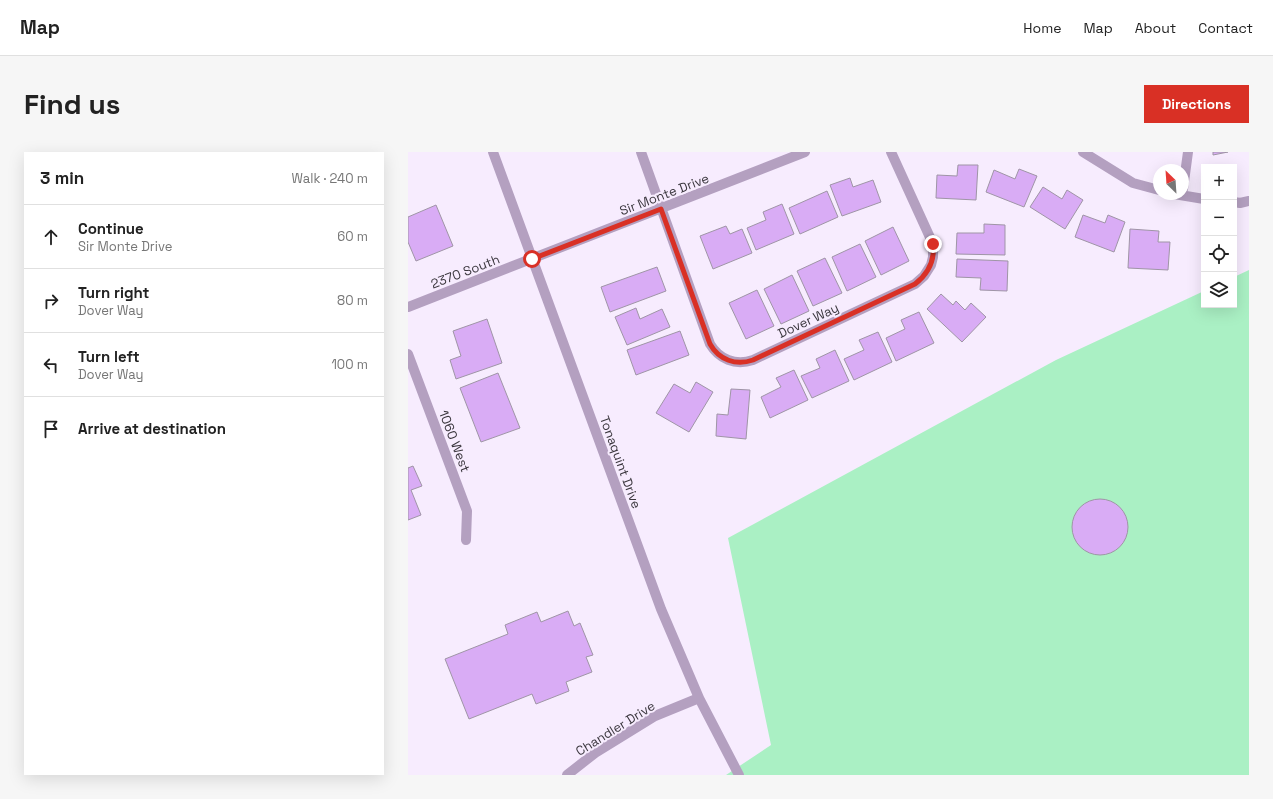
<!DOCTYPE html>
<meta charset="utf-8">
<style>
:root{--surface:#fff;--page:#f6f6f6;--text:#222;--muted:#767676;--line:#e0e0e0;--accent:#d93025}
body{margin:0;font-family:"Space Grotesk",sans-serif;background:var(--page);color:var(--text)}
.controls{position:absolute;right:12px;top:12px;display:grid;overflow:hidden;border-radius:0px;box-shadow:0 4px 16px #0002}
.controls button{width:36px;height:36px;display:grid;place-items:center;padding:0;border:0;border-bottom:1px solid var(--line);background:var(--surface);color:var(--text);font:20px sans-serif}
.compass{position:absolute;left:745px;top:12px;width:36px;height:36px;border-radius:50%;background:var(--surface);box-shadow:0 4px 16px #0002;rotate:335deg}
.stop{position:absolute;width:12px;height:12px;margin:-9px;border:3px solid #d93025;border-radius:50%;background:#fff}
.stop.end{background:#d93025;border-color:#fff;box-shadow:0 1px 4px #0008}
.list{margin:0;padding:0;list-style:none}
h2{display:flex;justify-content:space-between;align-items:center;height:52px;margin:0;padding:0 16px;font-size:17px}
h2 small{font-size:13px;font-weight:400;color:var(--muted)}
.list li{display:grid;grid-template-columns:26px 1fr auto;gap:12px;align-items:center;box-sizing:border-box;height:64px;padding:0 16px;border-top:1px solid var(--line)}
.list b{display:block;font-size:15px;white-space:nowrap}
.list p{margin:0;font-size:13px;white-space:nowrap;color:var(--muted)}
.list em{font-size:13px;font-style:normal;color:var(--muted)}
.icon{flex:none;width:22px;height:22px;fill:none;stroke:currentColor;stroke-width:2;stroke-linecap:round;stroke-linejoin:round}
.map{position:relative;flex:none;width:841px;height:623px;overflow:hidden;border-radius:0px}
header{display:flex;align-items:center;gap:24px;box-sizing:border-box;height:56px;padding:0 20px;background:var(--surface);border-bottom:1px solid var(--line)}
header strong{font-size:19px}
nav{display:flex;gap:22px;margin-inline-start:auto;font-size:14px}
.intro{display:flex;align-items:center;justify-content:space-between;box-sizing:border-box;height:96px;padding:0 24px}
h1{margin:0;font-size:28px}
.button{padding:10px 18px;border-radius:0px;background:var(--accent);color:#fff;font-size:14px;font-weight:700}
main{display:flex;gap:24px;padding:0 24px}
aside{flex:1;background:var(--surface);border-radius:0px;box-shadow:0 4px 16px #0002}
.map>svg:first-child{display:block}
.green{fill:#aaf0c4}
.building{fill:#d9acf5;stroke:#9f95a6}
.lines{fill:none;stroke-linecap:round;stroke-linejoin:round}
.minor{stroke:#b4a0c0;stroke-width:10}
.route{stroke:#d93025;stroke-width:5}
.labels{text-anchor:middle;stroke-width:4;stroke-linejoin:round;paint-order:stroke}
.street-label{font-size:13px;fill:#3b373e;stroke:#f7ecfe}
</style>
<header>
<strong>Map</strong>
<nav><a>Home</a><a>Map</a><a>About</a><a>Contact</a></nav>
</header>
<div class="intro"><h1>Find us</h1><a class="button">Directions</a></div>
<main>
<aside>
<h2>3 min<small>Walk · 240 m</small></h2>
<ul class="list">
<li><svg class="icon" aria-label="ahead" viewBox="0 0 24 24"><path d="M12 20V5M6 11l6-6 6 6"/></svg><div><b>Continue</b><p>Sir Monte Drive</p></div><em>60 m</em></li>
<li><svg class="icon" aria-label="right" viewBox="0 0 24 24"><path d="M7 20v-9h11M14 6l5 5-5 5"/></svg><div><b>Turn right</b><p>Dover Way</p></div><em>80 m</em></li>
<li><svg class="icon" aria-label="left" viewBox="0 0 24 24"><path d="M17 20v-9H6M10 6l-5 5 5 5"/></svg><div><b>Turn left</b><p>Dover Way</p></div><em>100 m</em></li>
<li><svg class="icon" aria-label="arrive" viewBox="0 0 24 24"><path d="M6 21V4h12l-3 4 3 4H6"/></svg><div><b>Arrive at destination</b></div></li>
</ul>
</aside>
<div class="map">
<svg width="841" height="623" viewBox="0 0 841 623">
<rect width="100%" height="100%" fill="#f7ecfe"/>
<path class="green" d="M 841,118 L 841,623 L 318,623 L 363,593 L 320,386 L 648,208 L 796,139 L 796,153 L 826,153 L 826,125 Z"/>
<path class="building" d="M 805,0 L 820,0 L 805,3 Z
M 550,13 L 570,13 L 568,48 L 528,46 L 529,23 L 549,24 Z
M 611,17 L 629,24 L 616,55 L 578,40 L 586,18 L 607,27 Z
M 442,26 L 445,35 L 465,28 L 473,50 L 434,64 L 422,33 Z
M 635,35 L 654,47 L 659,38 L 675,48 L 657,77 L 622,55 Z
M 419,39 L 430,65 L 392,82 L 381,56 Z
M 374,52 L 386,82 L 348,98 L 339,76 L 358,68 L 355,60 Z
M 28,53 L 45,94 L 8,109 L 0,90 L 0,65 Z
M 675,63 L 697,71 L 700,63 L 717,70 L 706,100 L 667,85 Z
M 576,72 L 597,73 L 597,103 L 548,102 L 549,81 L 576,81 Z
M 318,74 L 322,82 L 334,77 L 344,101 L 305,117 L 292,84 Z
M 485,75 L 501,109 L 473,123 L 457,89 Z
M 722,77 L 751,79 L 750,90 L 762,90 L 760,118 L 720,116 Z
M 452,92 L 468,125 L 439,139 L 424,105 Z
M 417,106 L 434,141 L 405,154 L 389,119 Z
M 549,107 L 600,109 L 599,139 L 572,138 L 573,126 L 548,125 Z
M 249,115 L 258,139 L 202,160 L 193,135 Z
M 384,123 L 401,159 L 373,172 L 356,137 Z
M 349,138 L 366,174 L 338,187 L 321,151 Z
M 533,142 L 545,153 L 548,149 L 557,158 L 563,151 L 578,165 L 554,190 L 519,157 Z
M 228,156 L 232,167 L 254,157 L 262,175 L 219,193 L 207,165 Z
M 511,160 L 526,191 L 488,209 L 478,186 L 497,177 L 493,168 Z
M 79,167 L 94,211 L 48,227 L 42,208 L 53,204 L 45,179 Z
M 272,179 L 281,203 L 228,223 L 219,198 Z
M 470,180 L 484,210 L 446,228 L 436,207 L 456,198 L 451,188 Z
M 427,198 L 441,229 L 404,246 L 393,224 L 412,216 L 408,207 Z
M 386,218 L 400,248 L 362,266 L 353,245 L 373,235 L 368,226 Z
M 90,221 L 112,276 L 73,290 L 52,236 Z
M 288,230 L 305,240 L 281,280 L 248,261 L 266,232 L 282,241 Z
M 323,237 L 342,238 L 338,287 L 308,284 L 309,262 L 320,263 Z
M 5,314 L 14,334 L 3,338 L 13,363 L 0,368 L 0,316 Z
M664 375a28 28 0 1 1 56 0a28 28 0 1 1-56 0Z
M 160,459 L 166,474 L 172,471 L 185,503 L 178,505 L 184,520 L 158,530 L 161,539 L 128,552 L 124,542 L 61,567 L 37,507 L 100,482 L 97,473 L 129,460 L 133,470 Z"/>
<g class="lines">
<path class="minor" d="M 85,0 L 253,457 L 291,546 L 331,623
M 233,0 L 302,192 C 311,207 327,214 345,208 L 507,132 L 516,124 L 523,113 L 525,105 L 525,92 L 483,0
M 675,0 L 725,31 L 751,38
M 775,37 L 780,0
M 766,42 L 796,47
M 826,50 L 832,51 L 841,49
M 0,155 L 397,0
M 0,202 L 59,359 L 58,388
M 159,623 L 187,601 L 247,564 L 291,546"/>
</g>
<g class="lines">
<path class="route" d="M 124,107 L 253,57 L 302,192 C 311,208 328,214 345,208 L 507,132 C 520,122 527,109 525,92"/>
</g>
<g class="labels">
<g class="street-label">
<text transform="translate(256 42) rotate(-21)" y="5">Sir Monte Drive</text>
<text transform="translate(57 119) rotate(-21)" y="5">2370 South</text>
<text transform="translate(400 168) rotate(-25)" y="5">Dover Way</text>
<text transform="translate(47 289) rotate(69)" y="5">1060 West</text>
<text transform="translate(213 310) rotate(70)" y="5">Tonaquint Drive</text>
<text transform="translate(207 576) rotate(-32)" y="5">Chandler Drive</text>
</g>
</g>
</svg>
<div class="controls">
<button>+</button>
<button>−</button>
<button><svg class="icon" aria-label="locate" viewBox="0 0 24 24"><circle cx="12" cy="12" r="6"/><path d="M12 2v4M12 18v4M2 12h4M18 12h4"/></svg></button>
<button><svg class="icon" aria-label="layers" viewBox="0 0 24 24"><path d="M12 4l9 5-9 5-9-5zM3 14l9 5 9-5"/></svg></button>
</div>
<svg class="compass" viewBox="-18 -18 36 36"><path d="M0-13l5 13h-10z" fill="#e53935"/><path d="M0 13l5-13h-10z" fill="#767676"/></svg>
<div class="stop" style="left:124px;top:107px"></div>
<div class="stop end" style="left:525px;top:92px"></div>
</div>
</main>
